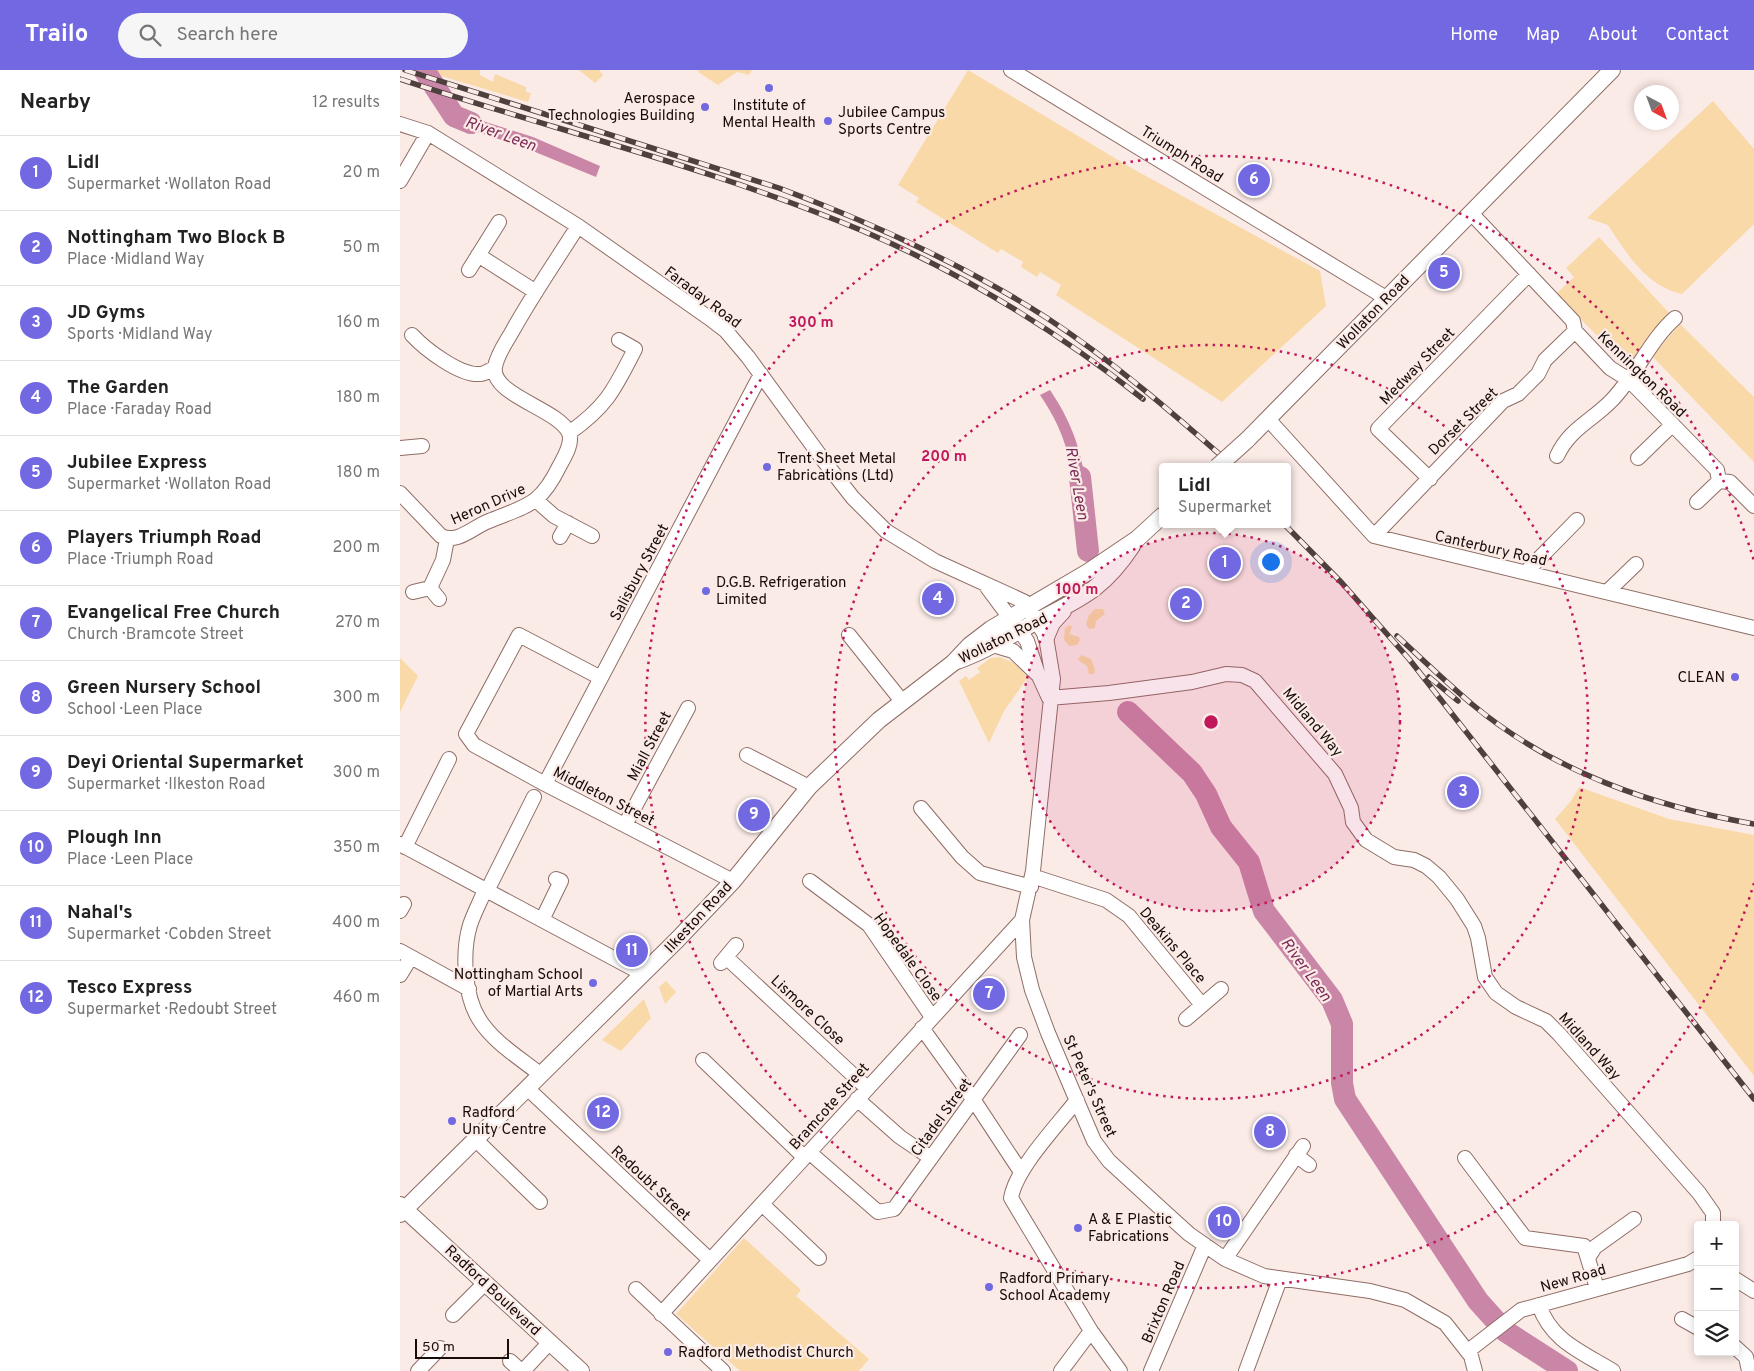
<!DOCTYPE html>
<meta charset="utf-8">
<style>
:root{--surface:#fff;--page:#f6f6f6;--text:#222;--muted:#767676;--line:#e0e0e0;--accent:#7168e2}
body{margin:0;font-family:Overpass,sans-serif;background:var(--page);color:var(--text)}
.controls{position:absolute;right:15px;bottom:15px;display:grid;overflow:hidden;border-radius:5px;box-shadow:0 2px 8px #0003}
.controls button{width:45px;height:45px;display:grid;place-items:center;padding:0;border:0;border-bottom:1px solid var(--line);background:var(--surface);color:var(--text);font:25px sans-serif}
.compass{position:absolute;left:1234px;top:15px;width:45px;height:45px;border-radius:50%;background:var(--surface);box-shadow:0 2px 8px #0003;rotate:139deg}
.scale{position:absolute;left:15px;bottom:12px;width:94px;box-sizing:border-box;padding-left:5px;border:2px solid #180b08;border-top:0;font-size:14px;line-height:18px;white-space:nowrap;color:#180b08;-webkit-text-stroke:4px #fbebe7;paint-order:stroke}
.you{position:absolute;left:870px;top:491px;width:18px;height:18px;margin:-12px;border:4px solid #fff;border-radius:50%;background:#1a73e8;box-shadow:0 0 0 8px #1a73e833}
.badge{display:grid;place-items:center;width:32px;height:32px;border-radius:50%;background:var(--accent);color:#fff;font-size:16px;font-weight:700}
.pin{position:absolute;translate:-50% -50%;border:2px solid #fff;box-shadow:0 1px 5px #0006}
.popup{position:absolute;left:759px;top:393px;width:132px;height:65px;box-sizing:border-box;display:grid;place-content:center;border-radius:5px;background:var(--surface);filter:drop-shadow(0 1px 4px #0005);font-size:16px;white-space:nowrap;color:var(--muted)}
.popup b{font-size:19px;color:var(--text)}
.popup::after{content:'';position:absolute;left:50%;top:100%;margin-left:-10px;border:10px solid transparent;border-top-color:var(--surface)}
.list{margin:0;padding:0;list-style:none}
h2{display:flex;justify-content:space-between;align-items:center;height:65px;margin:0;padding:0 20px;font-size:21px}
h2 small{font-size:16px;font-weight:400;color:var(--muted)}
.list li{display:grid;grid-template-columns:32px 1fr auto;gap:15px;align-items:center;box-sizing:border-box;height:75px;padding:0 20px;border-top:1px solid var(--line)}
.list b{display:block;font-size:19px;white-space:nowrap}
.list p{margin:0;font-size:16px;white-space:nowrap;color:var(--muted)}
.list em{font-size:16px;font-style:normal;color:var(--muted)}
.icon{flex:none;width:28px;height:28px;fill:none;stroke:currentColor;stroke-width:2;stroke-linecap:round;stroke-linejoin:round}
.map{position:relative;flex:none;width:1354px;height:1301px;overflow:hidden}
header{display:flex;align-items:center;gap:30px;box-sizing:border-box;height:70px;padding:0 25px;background:var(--accent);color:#fff}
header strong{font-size:24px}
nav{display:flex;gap:28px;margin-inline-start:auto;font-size:18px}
.search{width:350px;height:45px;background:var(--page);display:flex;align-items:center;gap:12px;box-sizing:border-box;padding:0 18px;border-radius:28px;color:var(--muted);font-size:19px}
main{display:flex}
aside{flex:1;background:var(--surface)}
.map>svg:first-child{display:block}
.green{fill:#f9d9a8}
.water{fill:#ca86a7}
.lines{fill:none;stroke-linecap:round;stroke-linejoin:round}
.river{stroke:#ca86a7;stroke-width:22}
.minor-casing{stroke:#8f6d65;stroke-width:16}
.major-casing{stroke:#8f6d65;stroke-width:18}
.minor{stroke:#fff;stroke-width:14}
.major{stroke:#fff;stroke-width:16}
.rail-casing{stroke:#4e403d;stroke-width:5.5}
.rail{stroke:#fbebe7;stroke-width:4;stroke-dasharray:11;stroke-linecap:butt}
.major-bridge-casing{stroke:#8f6d65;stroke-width:18;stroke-linecap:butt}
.major-bridge{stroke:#fff;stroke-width:16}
.ring{fill:none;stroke:#c2185b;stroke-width:2.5;stroke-dasharray:2.5 5}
.poi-dot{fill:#7168e2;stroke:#fbebe7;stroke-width:2}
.labels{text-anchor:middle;stroke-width:4.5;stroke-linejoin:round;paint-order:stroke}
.poi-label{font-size:15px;fill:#180b08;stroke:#fbebe7;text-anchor:start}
.street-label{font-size:15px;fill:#180b08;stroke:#fbebe7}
.water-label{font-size:16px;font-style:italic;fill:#7c2b58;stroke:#fbebe7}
.centre{fill:#c2185b;stroke:#fbebe7;stroke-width:2.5}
.ring-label{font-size:15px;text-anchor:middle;font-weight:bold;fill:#c2185b;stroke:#fbebe7;stroke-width:4.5;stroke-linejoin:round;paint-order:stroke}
</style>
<header>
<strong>Trailo</strong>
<div class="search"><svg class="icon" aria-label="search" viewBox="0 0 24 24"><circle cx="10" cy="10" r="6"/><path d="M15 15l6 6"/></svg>Search here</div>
<nav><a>Home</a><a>Map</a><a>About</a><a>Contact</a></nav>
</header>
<main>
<aside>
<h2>Nearby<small>12 results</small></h2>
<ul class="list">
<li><span class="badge">1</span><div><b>Lidl</b><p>Supermarket · Wollaton Road</p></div><em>20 m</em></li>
<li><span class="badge">2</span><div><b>Nottingham Two Block B</b><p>Place · Midland Way</p></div><em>50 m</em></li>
<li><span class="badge">3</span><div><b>JD Gyms</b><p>Sports · Midland Way</p></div><em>160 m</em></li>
<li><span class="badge">4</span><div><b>The Garden</b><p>Place · Faraday Road</p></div><em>180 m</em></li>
<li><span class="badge">5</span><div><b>Jubilee Express</b><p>Supermarket · Wollaton Road</p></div><em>180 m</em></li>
<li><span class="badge">6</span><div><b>Players Triumph Road</b><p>Place · Triumph Road</p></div><em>200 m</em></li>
<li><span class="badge">7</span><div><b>Evangelical Free Church</b><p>Church · Bramcote Street</p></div><em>270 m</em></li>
<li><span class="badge">8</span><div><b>Green Nursery School</b><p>School · Leen Place</p></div><em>300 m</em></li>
<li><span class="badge">9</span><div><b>Deyi Oriental Supermarket</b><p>Supermarket · Ilkeston Road</p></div><em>300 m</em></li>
<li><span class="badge">10</span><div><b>Plough Inn</b><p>Place · Leen Place</p></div><em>350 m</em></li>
<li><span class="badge">11</span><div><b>Nahal's</b><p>Supermarket · Cobden Street</p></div><em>400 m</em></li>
<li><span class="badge">12</span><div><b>Tesco Express</b><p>Supermarket · Redoubt Street</p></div><em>460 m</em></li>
</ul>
</aside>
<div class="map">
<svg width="1354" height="1301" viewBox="0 0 1354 1301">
<rect width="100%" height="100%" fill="#fbebe7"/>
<path class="green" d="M 35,0 L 80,0 L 80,5 L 93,12 L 95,4 L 126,17 L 126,22 L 131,23 L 128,32 L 38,5 Z
M 179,0 L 199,0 L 203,5 L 195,13 Z
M 299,0 L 352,0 L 349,5 L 337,2 L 318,15 L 298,2 Z
M 568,0 L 733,99 L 920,201 L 926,236 L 822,332 L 656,225 L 661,215 L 640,202 L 637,207 L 621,197 L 623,192 L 601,179 L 598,183 L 516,132 L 519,128 L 498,115 Z
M 1313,31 L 1354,79 L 1354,154 L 1282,224 C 1246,216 1226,183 1208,155 L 1187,148 Z
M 1199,167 L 1270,244 L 1227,296 L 1156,224 L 1174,207 L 1166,198 Z
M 1280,254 L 1354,327 L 1354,392 L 1252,286 Z
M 695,539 L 703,539 L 705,544 L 696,551 L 695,558 L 689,559 L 686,554 L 689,545 Z
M 670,555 L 672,557 L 669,564 L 679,567 L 680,570 L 677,575 L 669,576 L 664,570 L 665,558 Z
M 681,585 L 691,589 L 695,599 L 694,604 L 689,604 L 687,596 L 678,590 Z
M 600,587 L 614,593 L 628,607 L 604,641 L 589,673 L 559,611 L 566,606 L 569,610 L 580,602 L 577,598 L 591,588 Z
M 0,588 L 18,606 L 0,642 Z
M 1179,717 L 1269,749 L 1354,765 L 1354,1006 L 1155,749 L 1171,731 Z
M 266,911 L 276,922 L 265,934 L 259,917 Z
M 244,929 L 251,948 L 221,981 L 202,970 Z
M 344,1168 L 401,1220 L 396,1226 L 469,1289 L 459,1301 L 340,1301 L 276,1244 Z"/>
<path class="water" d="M 29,28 L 59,38 L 64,45 L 133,67 L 200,96 L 196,107 L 123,77 L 65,58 L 46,47 Z
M 650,320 C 677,360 683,389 689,436 L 679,439 C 669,390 669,368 640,325 Z"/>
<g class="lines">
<path class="river" d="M 24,0 L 54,46 L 71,53
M 680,407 L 688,481
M 728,642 L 792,703 L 806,724 L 821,757 L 849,792 L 864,841 L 932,930 L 942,954 L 942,1013 L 945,1029 L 1078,1231 L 1105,1261 L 1167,1301"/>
<defs>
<path id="minor" d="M 611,0 L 986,228
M 0,54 L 28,63 L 178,156 L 309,248 L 326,261 L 348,287 L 424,391 L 453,428 L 486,461 L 535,491 L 625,532 L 646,567 L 653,609 L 633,801 L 622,850 L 624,887 L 632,920 L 648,963 L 694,1071 L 709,1091 L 768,1145 L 789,1164 L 825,1189 L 864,1206 L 970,1221 L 1005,1230 L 1045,1253 L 1071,1286 L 1075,1301
M 0,111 L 28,63
M 1071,143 L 1173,251 L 1175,261 L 1210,298 L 1229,310 L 1317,400 L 1319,411 L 1330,412 L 1354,436
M 78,185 L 136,222
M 69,200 L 99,152
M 12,265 C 25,279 60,306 80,304 C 85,304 90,300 94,298
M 868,349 L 974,466 L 1354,558
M 169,363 C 207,336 214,320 235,279 L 219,270
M 0,378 L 22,376
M 1157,386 C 1170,358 1192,351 1212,330 C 1236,305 1250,270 1275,248
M 1238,388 L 1272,355
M 1030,409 L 978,359 L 1129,204
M 0,423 L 41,466 C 58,474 73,457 89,451 C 128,435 140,436 160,395 C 165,386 173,373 169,363 C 159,339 90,325 95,297 C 97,284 107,271 113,260 C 133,224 156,191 178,156
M 137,431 L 154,446 L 192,466
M 1297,432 L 1319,411
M 974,466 L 1103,331 L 1118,324 L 1138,304 L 1145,290 L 1175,261
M 160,467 L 168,453
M 1126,502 L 1177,450
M 587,517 L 627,571 L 638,604 L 649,628
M 30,518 L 39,529
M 1208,521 L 1236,494
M 13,522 L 30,518 L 43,490 L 47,469
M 449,565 L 501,630
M 593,575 L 613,581 L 637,604
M 201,608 L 119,565 L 66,664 L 74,675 L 145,714 L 333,811
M 649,628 L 709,623 L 792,612 L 826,604 L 842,605 L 855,611 L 935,704 L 951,738 L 953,752 L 966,770 L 994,787 L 1014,790 L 1026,796 L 1039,807 L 1057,829 L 1074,856 L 1078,868 L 1085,907 L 1096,923 L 1116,937 L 1146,951 L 1159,964 L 1299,1123 L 1313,1143 L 1313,1155
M 347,685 L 409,717
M 145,714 L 361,304
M 521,738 L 562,787 L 580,803 L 631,817
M 225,755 L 288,638
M 0,774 L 243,904
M 5,777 L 49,689
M 632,806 L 706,830 L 729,846 L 802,935
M 410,811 L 469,855 L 532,947
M 85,820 C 80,832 74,843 70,855 C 62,882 64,925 79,949 C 93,972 120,988 141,1005
M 87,821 L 134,727
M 0,841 L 4,834
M 142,850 L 161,811 L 156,809
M 0,881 L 69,919
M 326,887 L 467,1018
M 321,893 L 336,875
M 0,905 L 11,887
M 786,949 L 821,919
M 522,958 L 573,1029 L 621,1102
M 303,990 L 404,1087
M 127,1018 L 310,1190
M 457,1029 L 500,1067 L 531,1088
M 677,1030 C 657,1056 616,1098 611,1128 L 691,1261 L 720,1301
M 76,1070 L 140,1132
M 409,1082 L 478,1142 L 494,1139 L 620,965
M 896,1085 L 909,1095
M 1065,1088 L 1125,1168 L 1184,1176 L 1197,1218
M 362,1134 L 419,1188
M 1188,1188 L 1195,1177 L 1234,1149
M 825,1189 L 903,1076
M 1335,1209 L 1354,1221
M 236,1219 L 323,1301
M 1139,1235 C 1151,1271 1182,1282 1213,1301
M 261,1244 L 622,850
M 53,1245 L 85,1213
M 1282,1249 L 1298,1258
M 1335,1277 L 1346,1287 L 1349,1301
M 1068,1281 L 1121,1240 L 1288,1194 L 1298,1188
M 110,1291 L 121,1301
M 18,1301 L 40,1278
M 123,1301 L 150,1272
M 661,1301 L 691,1261
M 751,1301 L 805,1175
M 846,1301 L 880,1209"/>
<path id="major" d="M 847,370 L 1212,0
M 646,567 L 652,553 L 663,541
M 557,591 C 583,582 606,568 630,555 C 677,529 700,524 732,476
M 0,1135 L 181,1301
M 0,1144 L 278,869 L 333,811 L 409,717 L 479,650 L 553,593 L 570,575 L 591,559 L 688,502 L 737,469 L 762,446"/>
</defs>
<use href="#minor" class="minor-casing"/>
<use href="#major" class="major-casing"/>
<use href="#minor" class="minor"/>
<use href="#major" class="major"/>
<defs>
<path id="rail" d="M 5,0 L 379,118 C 472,153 563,194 647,248 C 714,292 774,344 834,397
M 0,9 C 154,60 313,98 463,161 C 564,204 657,261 743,329
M 884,454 L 942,513 L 1009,589 L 1354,1029
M 997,566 C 1022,589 1047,613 1073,635 C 1154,702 1252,736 1354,754
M 1029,607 L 1058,631"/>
</defs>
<use href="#rail" class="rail-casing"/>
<use href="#rail" class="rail"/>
<defs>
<path id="major-bridge" d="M 817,397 L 847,370"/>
</defs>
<use href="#major-bridge" class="major-bridge-casing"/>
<use href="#major-bridge" class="major-bridge"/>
</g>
<circle cx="811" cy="652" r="189" fill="#c2185b" fill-opacity=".12"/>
<g class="ring">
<circle cx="811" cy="652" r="189"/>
<circle cx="811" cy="652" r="377"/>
<path d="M1354 813A566 566 0 1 1 1354 491"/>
</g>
<g class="poi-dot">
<circle cx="369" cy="18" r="5"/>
<circle cx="305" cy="37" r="5"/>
<circle cx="428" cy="51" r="5"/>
<circle cx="367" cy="397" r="5"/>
<circle cx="306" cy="521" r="5"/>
<circle cx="1335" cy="607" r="5"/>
<circle cx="193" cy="913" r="5"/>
<circle cx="52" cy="1051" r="5"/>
<circle cx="678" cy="1158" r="5"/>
<circle cx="589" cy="1217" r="5"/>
<circle cx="268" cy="1282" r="5"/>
</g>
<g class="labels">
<g class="poi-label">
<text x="295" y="33" text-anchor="end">Aerospace<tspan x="295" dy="17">Technologies Building</tspan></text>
<text x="369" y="40" text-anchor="middle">Institute of<tspan x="369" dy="17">Mental Health</tspan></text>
<text x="438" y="47">Jubilee Campus<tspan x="438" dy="17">Sports Centre</tspan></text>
<text x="377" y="393">Trent Sheet Metal<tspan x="377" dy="17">Fabrications (Ltd)</tspan></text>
<text x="316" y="517">D.G.B. Refrigeration<tspan x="316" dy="17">Limited</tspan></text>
<text x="1325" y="612" text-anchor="end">CLEAN</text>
<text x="183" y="909" text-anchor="end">Nottingham School<tspan x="183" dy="17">of Martial Arts</tspan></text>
<text x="62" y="1047">Radford<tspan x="62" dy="17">Unity Centre</tspan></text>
<text x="688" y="1154">A &amp; E Plastic<tspan x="688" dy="17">Fabrications</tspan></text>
<text x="599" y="1213">Radford Primary<tspan x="599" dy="17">School Academy</tspan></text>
<text x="278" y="1287">Radford Methodist Church</text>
</g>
<g class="street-label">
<text transform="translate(782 84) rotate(32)" y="5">Triumph Road</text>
<text transform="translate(303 227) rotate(37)" y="5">Faraday Road</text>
<text transform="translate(973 242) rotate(-46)" y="5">Wollaton Road</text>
<text transform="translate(1017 296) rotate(-46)" y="5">Medway Street</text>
<text transform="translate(1242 304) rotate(44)" y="5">Kennington Road</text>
<text transform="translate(1063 351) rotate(-44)" y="5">Dorset Street</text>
<text transform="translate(88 434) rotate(-24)" y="5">Heron Drive</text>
<text transform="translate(1091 478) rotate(13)" y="5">Canterbury Road</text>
<text transform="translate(239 502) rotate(-62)" y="5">Salisbury Street</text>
<text transform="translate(603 568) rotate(-26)" y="5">Wollaton Road</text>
<text transform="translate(913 652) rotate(50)" y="5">Midland Way</text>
<text transform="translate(249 676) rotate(-62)" y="5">Miall Street</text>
<text transform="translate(204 726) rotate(27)" y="5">Middleton Street</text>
<text transform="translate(298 847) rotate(-47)" y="5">Ilkeston Road</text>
<text transform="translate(773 875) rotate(50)" y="5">Deakins Place</text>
<text transform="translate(508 887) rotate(54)" y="5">Hopedale Close</text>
<text transform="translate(408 940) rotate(43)" y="5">Lismore Close</text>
<text transform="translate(1190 976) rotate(48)" y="5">Midland Way</text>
<text transform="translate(690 1016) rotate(66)" y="5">St Peter's Street</text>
<text transform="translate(429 1036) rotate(-48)" y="5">Bramcote Street</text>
<text transform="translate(541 1047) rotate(-54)" y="5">Citadel Street</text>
<text transform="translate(251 1113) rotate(43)" y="5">Redoubt Street</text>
<text transform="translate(1173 1208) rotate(-16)" y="5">New Road</text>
<text transform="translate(93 1220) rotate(43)" y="5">Radford Boulevard</text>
<text transform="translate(763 1232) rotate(-67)" y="5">Brixton Road</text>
</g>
<g class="water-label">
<text transform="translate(101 63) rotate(20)" y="6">River Leen</text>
<text transform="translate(678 413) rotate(80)" y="6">River Leen</text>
<text transform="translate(907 899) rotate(54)" y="6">River Leen</text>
</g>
</g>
<circle cx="811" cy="652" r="8" class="centre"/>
<g class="ring-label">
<text x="411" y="257">300 m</text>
<text x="544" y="391">200 m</text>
<text x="677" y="524">100 m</text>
</g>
</svg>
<div class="controls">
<button>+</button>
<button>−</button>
<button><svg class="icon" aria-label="layers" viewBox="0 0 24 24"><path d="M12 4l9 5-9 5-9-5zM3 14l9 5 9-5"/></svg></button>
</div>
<svg class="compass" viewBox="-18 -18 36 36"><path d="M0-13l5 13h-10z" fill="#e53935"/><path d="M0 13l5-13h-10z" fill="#767676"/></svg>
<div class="scale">50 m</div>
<div class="you"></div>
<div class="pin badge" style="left:825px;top:493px">1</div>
<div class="popup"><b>Lidl</b>Supermarket</div>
<div class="pin badge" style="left:786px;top:534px">2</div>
<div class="pin badge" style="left:1063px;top:722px">3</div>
<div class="pin badge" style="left:538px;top:529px">4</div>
<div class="pin badge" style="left:1044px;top:203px">5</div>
<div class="pin badge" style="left:854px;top:110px">6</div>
<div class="pin badge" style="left:589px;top:924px">7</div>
<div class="pin badge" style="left:870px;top:1062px">8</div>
<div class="pin badge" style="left:354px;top:745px">9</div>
<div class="pin badge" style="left:824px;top:1152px">10</div>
<div class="pin badge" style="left:232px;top:881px">11</div>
<div class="pin badge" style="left:203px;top:1043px">12</div>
</div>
</main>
